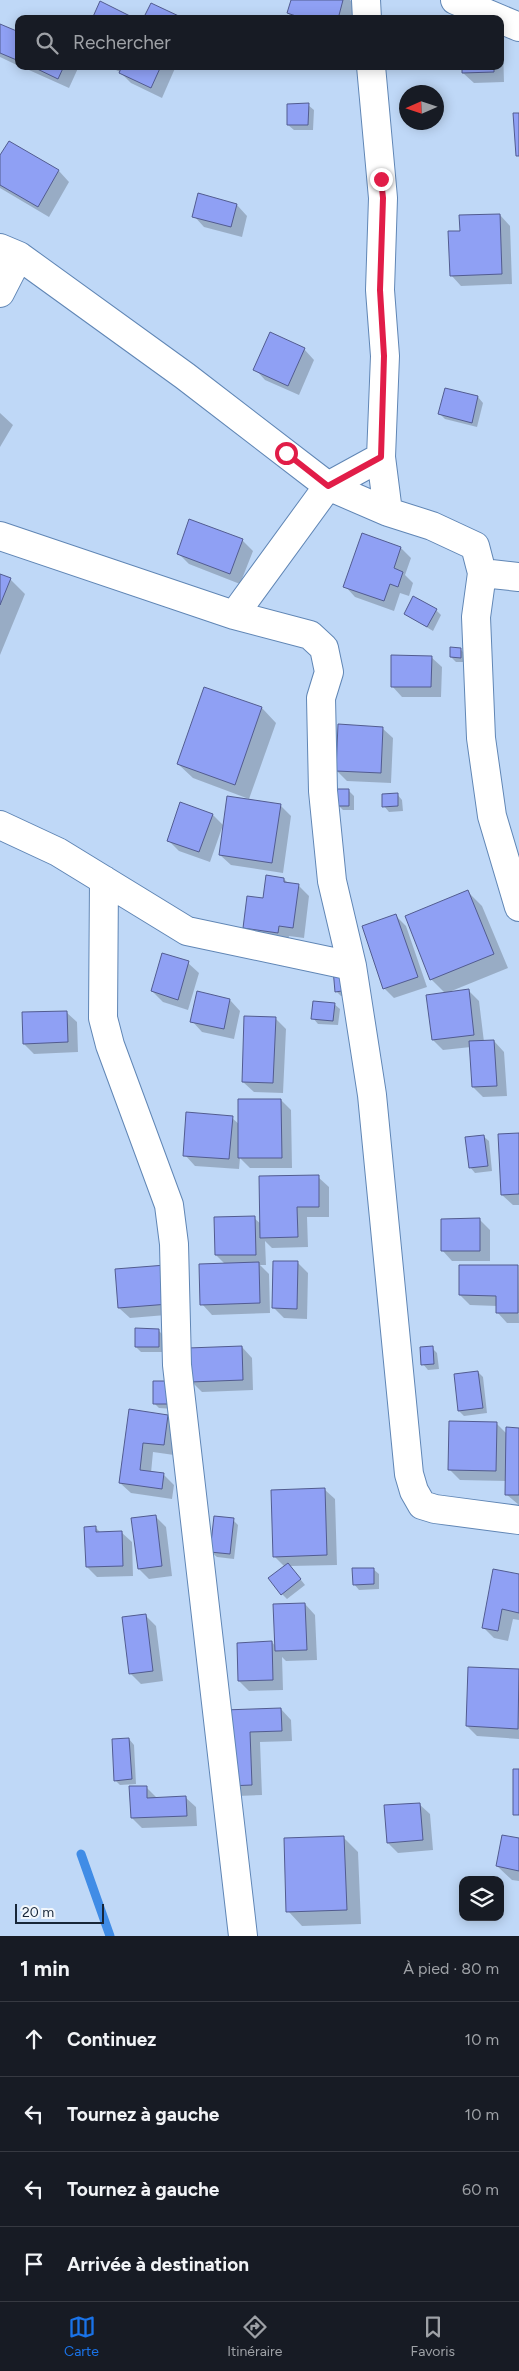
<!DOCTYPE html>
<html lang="fr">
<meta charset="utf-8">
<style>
:root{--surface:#171b24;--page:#20242c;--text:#f1f3f6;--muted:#9ea1a6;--line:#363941;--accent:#1a73e8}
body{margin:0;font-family:Figtree,sans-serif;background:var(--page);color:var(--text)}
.controls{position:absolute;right:15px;bottom:15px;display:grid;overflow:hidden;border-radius:10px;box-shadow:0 2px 12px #0003}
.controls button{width:45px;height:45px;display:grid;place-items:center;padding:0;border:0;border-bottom:1px solid var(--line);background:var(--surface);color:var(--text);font:25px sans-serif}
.compass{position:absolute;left:399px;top:85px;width:45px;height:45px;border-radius:50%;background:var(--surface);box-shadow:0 2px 12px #0003;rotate:267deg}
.scale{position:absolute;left:15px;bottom:12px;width:89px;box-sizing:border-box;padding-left:5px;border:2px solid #172639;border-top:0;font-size:14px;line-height:18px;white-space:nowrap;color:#172639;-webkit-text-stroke:4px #f2f7fc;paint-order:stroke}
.stop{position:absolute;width:15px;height:15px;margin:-11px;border:4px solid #e11d48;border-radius:50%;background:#fff}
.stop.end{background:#e11d48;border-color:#fff;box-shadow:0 1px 5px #0008}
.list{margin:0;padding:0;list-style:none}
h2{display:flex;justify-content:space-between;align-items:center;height:65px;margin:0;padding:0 20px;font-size:21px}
h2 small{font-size:16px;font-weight:400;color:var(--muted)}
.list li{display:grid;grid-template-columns:32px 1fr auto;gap:15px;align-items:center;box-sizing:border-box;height:75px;padding:0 20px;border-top:1px solid var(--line)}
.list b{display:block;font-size:19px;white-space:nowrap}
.list em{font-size:16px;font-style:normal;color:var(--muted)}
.icon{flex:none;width:28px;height:28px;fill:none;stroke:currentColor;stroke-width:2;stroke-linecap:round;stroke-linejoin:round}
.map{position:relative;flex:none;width:519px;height:1936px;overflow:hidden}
.search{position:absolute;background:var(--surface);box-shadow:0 2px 12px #0003;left:15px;right:15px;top:15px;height:55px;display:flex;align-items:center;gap:12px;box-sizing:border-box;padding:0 18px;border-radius:10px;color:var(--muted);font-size:19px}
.sheet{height:365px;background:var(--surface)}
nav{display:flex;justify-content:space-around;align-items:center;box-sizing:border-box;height:70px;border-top:1px solid var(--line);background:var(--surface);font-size:14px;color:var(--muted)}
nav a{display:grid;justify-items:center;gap:2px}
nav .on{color:var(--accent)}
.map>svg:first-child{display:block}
.shadow{fill:#0003}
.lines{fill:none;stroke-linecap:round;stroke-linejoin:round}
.stream{stroke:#408ce6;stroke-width:9}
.building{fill:#8fa0f4;stroke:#525c90}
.minor-casing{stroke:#6086b5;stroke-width:30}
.minor{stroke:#fff;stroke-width:28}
.route{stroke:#e11d48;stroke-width:6}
</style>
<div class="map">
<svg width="519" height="1936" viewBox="0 0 519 1936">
<rect width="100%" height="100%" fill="#bfd8f7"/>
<path class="shadow" d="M 292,0 L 350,0 L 355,5 L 351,19 L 294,19 L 288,13 Z
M 0,25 L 19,33 L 19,66 L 0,57 Z
M 500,43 L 503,46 L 504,82 L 474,83 L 463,73 L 463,66 L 500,66 Z
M 20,66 L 79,66 L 69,88 Z
M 108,66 L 176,66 L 162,98 L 131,83 L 120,72 Z
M 308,105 L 314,110 L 313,130 L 294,130 L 288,125 Z
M 9,142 L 59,171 L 69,182 L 49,217 L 0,188 L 0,158 Z
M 199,195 L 237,205 L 247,216 L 242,237 L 204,227 L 194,216 Z
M 500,215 L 510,226 L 512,284 L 461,286 L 451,275 L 461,232 Z
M 304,349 L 314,360 L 299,395 L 265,380 L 255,369 Z
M 446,389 L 478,397 L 483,403 L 477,427 L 445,419 L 440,414 Z
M 0,413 L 13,425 L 0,447 Z
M 242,540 L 253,551 L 240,584 L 189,564 L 178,553 Z
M 401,548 L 411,558 L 405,575 L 413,583 L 409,596 L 400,593 L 394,611 L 355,597 L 345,586 Z
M 0,575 L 10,579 L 25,594 L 0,655 Z
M 436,610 L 441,615 L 433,631 L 405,614 Z
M 461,650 L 466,655 L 466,662 L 456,662 L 451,657 Z
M 431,657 L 442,667 L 441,697 L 402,697 L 392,686 Z
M 205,688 L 262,708 L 276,723 L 249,799 L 193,778 L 178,764 Z
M 382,728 L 393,738 L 391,783 L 347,781 L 337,771 Z
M 349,791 L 354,796 L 354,810 L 343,810 L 338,805 Z
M 397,794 L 402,800 L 403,811 L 389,812 L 384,806 Z
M 280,805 L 291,816 L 283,873 L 231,865 L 220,855 Z
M 213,815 L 223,825 L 210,862 L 179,851 L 168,840 Z
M 284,879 L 289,884 L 299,886 L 309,896 L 304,938 L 289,936 L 288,942 L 254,938 L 244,928 L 264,899 Z
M 468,892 L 482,906 L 508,968 L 449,992 L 469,991 L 479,1001 L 484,1042 L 494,1041 L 504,1052 L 507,1096 L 483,1097 L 473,1087 L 471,1047 L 443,1050 L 433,1040 L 446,994 L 431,979 Z
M 396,916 L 406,926 L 427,987 L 394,998 L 384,988 Z
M 188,963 L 199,973 L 188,1010 L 163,1002 L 152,991 Z
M 334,970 L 354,995 L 341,996 L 336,991 Z
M 230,1000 L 240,1011 L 234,1039 L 202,1032 L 192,1021 Z
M 334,1004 L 340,1009 L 338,1025 L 318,1024 L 313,1018 Z
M 66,1012 L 77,1022 L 78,1052 L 34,1054 L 24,1044 Z
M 275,1018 L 286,1029 L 283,1093 L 254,1092 L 243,1082 Z
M 281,1100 L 291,1110 L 292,1168 L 250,1168 L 240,1158 L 239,1169 L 195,1166 L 185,1155 L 232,1118 L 240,1125 Z
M 519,1134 L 519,1205 L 513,1205 L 502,1195 Z
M 483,1136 L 489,1141 L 492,1171 L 475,1173 L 470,1167 Z
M 318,1177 L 329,1187 L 329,1217 L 307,1217 L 308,1247 L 272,1248 L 265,1241 L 266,1265 L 260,1265 L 269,1274 L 270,1313 L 212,1315 L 202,1304 L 226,1265 L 216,1255 L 254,1218 L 261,1224 Z
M 480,1220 L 490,1230 L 490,1261 L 452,1261 L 442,1250 Z
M 297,1262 L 308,1273 L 307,1319 L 284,1318 L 274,1308 Z
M 518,1266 L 519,1323 L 507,1323 L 497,1312 L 497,1306 L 470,1305 L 460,1295 Z
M 176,1277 L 178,1314 L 130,1318 L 119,1308 Z
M 158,1330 L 163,1335 L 163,1352 L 141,1352 L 136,1347 Z
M 242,1347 L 252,1358 L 253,1390 L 202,1392 L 191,1381 Z
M 432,1348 L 437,1353 L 439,1369 L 428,1370 L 423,1364 Z
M 478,1372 L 483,1377 L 487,1413 L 464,1416 L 459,1411 Z
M 154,1382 L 175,1409 L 159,1408 L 154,1403 Z
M 130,1411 L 167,1416 L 178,1426 L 174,1455 L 153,1452 L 151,1473 L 164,1475 L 174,1485 L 172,1499 L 131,1493 L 120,1483 Z
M 496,1423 L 507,1434 L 519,1429 L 519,1505 L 506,1494 L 506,1481 L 460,1480 L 449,1469 Z
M 324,1489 L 335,1499 L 337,1565 L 290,1566 L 305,1585 L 287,1599 L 282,1594 L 285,1567 L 274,1556 Z
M 155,1516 L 166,1527 L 172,1576 L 149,1579 L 139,1569 Z
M 233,1520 L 238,1525 L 234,1559 L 217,1557 L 211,1552 Z
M 95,1527 L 101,1533 L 121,1532 L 132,1542 L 133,1576 L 97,1577 L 87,1567 Z
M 373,1569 L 379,1574 L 379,1589 L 359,1590 L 354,1584 Z
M 519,1576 L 519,1620 L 513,1619 L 508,1641 L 494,1638 L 483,1627 Z
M 305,1604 L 315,1615 L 317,1660 L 286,1661 L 282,1657 L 283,1690 L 249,1691 L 239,1681 L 272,1642 L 276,1647 Z
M 146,1616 L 156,1626 L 163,1681 L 141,1684 L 130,1673 Z
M 470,1668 L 519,1670 L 519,1739 L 477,1736 L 467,1726 Z
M 281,1709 L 291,1720 L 292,1741 L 260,1742 L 262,1795 L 238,1796 L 225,1711 Z
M 129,1739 L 134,1745 L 136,1784 L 120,1785 L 115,1780 Z
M 146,1787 L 157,1798 L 185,1797 L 196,1807 L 197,1826 L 142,1828 L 132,1818 Z
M 419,1804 L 430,1814 L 433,1850 L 398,1853 L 388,1843 Z
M 343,1837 L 358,1852 L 361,1924 L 302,1926 L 288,1911 Z
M 519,1839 L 519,1881 L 512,1880 L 497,1866 Z"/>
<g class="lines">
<path class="stream" d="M 81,1854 L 110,1936"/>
</g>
<path class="building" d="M 291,0 L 343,0 L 338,19 L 305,19 L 287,13 Z
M 100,1 L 134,18 L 134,19 L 92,19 Z
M 151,3 L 183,18 L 182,19 L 143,19 Z
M 0,24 L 19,32 L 19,61 L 0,53 Z
M 31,66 L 64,66 L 58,79 Z
M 122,66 L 161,66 L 151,88 L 119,73 Z
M 462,66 L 494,66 L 494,72 L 462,73 Z
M 309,103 L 308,125 L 287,125 L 287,104 Z
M 513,113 L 519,113 L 519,156 L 516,156 Z
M 9,141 L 59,170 L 38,207 L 0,185 L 0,155 Z
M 198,193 L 237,204 L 231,227 L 192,217 Z
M 500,214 L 502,274 L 450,276 L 448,231 L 460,231 L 459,215 Z
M 270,332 L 305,348 L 288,386 L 253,370 Z
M 445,388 L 478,396 L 472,423 L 438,414 Z
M 189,519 L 243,539 L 230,574 L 177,554 Z
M 362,533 L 401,547 L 394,568 L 403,572 L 398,587 L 390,584 L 384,601 L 343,587 Z
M 0,574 L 11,578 L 0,605 Z
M 413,596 L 437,609 L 427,627 L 404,614 Z
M 450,647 L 461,648 L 461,658 L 450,657 Z
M 391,655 L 432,656 L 431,687 L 391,687 Z
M 204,687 L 262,707 L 235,785 L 177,764 Z
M 338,724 L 383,727 L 381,773 L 336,771 Z
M 336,789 L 349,789 L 349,806 L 337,806 Z
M 398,793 L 398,806 L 382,807 L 382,794 Z
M 227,796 L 281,804 L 272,863 L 219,855 Z
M 180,802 L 213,814 L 199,852 L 167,841 Z
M 266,875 L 284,878 L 284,882 L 299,884 L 293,928 L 279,926 L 278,933 L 243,928 L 247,896 L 263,898 Z
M 468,890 L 494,954 L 430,980 L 405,916 Z
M 396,914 L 418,977 L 383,989 L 362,926 Z
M 162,953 L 189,961 L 178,1000 L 151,991 Z
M 347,968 L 349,990 L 335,992 L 333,969 Z
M 469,989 L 474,1035 L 432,1040 L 426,995 Z
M 197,991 L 230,999 L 224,1029 L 190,1022 Z
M 313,1001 L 335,1003 L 333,1021 L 311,1019 Z
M 67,1011 L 68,1042 L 23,1044 L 22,1012 Z
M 244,1016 L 276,1017 L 273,1083 L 242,1082 Z
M 494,1040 L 497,1086 L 472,1087 L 469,1041 Z
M 238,1099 L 281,1099 L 282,1158 L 238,1158 Z
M 186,1112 L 233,1116 L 229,1159 L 183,1156 Z
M 519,1133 L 519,1194 L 501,1195 L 498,1134 Z
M 484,1135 L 488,1166 L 469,1168 L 465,1137 Z
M 319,1175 L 319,1207 L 297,1207 L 298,1237 L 260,1238 L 259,1176 Z
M 255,1216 L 256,1255 L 215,1255 L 214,1217 Z
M 480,1218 L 480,1251 L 441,1251 L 441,1219 Z
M 273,1261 L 298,1261 L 297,1309 L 272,1308 Z
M 259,1262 L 260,1303 L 200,1305 L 199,1264 Z
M 166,1265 L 169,1304 L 118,1308 L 115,1269 Z
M 459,1265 L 518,1265 L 518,1313 L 496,1313 L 496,1296 L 459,1295 Z
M 135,1328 L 159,1329 L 159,1347 L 135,1347 Z
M 242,1346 L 243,1380 L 190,1382 L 188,1348 Z
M 433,1346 L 434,1364 L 421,1365 L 420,1347 Z
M 478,1371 L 483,1408 L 458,1411 L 454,1374 Z
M 153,1381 L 170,1381 L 170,1404 L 153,1404 Z
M 129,1409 L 168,1415 L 164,1445 L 143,1443 L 140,1470 L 164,1473 L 162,1489 L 119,1483 Z
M 449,1421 L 497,1422 L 496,1471 L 448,1470 Z
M 506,1427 L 519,1428 L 519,1495 L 505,1495 Z
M 325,1488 L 327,1555 L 273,1557 L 271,1490 Z
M 156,1515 L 162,1566 L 138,1569 L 131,1518 Z
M 214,1516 L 234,1518 L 230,1554 L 210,1552 Z
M 96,1526 L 96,1532 L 122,1531 L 123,1566 L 86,1567 L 84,1527 Z
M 288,1563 L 301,1579 L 281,1595 L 268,1578 Z
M 352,1568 L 374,1568 L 374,1584 L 353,1585 Z
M 493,1569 L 519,1574 L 519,1613 L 502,1609 L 498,1631 L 482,1628 Z
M 305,1603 L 307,1650 L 275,1651 L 273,1604 Z
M 146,1614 L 153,1671 L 129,1674 L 122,1617 Z
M 272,1641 L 273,1680 L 238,1681 L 237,1643 Z
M 468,1667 L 519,1669 L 518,1729 L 466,1726 Z
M 281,1708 L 282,1731 L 250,1732 L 252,1785 L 227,1786 L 224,1710 Z
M 129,1738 L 132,1779 L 114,1781 L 112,1739 Z
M 513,1769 L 519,1769 L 519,1815 L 513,1815 Z
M 129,1786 L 147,1786 L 147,1798 L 186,1796 L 187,1816 L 131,1818 Z
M 420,1803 L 423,1840 L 387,1843 L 384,1805 Z
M 502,1835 L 519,1838 L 519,1871 L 496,1866 Z
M 344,1836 L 347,1910 L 286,1912 L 284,1838 Z"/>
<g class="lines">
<defs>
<path id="minor" d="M 366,0 L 367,19
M 455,0 L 519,27
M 371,66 L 383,198 L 380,290 L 385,356 L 381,457 L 388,512
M 0,248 L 19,256 L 185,376 L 328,486 L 388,512 L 432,526 L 475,546 L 482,573 L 476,617 L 481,738 L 492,816 L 519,907
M 0,293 L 19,256
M 0,536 L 234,615 L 310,635 L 324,648 L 329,672 L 321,698 L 323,791 L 332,881 L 352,966 L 372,1095 L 409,1474 L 414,1491 L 422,1505 L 435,1509 L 519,1520
M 482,573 L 519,577
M 234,615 L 328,486 L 381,457
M 0,825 L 58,852 L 187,931 L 352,966
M 104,880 L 103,1018 L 110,1045 L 169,1205 L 174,1244 L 177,1365 L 243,1936"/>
</defs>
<use href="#minor" class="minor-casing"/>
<use href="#minor" class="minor"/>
</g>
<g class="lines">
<path class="route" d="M 286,453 L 328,486 L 381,457 L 384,356 L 380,290 L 383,198 L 381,179"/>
</g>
</svg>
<div class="controls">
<button><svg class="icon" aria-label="layers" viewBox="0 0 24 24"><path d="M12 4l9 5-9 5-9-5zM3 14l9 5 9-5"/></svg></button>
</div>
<svg class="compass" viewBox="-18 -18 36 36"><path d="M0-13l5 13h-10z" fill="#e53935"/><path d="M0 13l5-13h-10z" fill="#9ea1a6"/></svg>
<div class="scale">20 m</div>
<div class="stop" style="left:286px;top:453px"></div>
<div class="stop end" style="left:381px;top:179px"></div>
<div class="search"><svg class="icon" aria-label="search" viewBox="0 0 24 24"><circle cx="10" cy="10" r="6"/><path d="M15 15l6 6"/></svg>Rechercher</div>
</div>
<section class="sheet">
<h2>1 min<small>À pied · 80 m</small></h2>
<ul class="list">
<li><svg class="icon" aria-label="ahead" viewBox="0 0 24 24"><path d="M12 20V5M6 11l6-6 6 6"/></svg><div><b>Continuez</b></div><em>10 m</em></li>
<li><svg class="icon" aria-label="left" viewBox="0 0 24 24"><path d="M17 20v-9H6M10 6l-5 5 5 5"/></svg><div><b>Tournez à gauche</b></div><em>10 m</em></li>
<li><svg class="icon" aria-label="left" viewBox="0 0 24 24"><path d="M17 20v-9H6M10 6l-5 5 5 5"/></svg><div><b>Tournez à gauche</b></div><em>60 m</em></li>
<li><svg class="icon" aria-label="arrive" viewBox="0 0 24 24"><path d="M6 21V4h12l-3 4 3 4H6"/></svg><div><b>Arrivée à destination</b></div></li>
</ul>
</section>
<nav>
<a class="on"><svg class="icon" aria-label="map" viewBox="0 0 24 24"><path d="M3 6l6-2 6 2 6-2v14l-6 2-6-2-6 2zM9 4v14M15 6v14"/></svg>Carte</a>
<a><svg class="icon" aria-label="directions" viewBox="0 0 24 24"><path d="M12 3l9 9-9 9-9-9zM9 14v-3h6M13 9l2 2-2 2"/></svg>Itinéraire</a>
<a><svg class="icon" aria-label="saved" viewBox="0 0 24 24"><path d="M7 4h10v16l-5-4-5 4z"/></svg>Favoris</a>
</nav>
